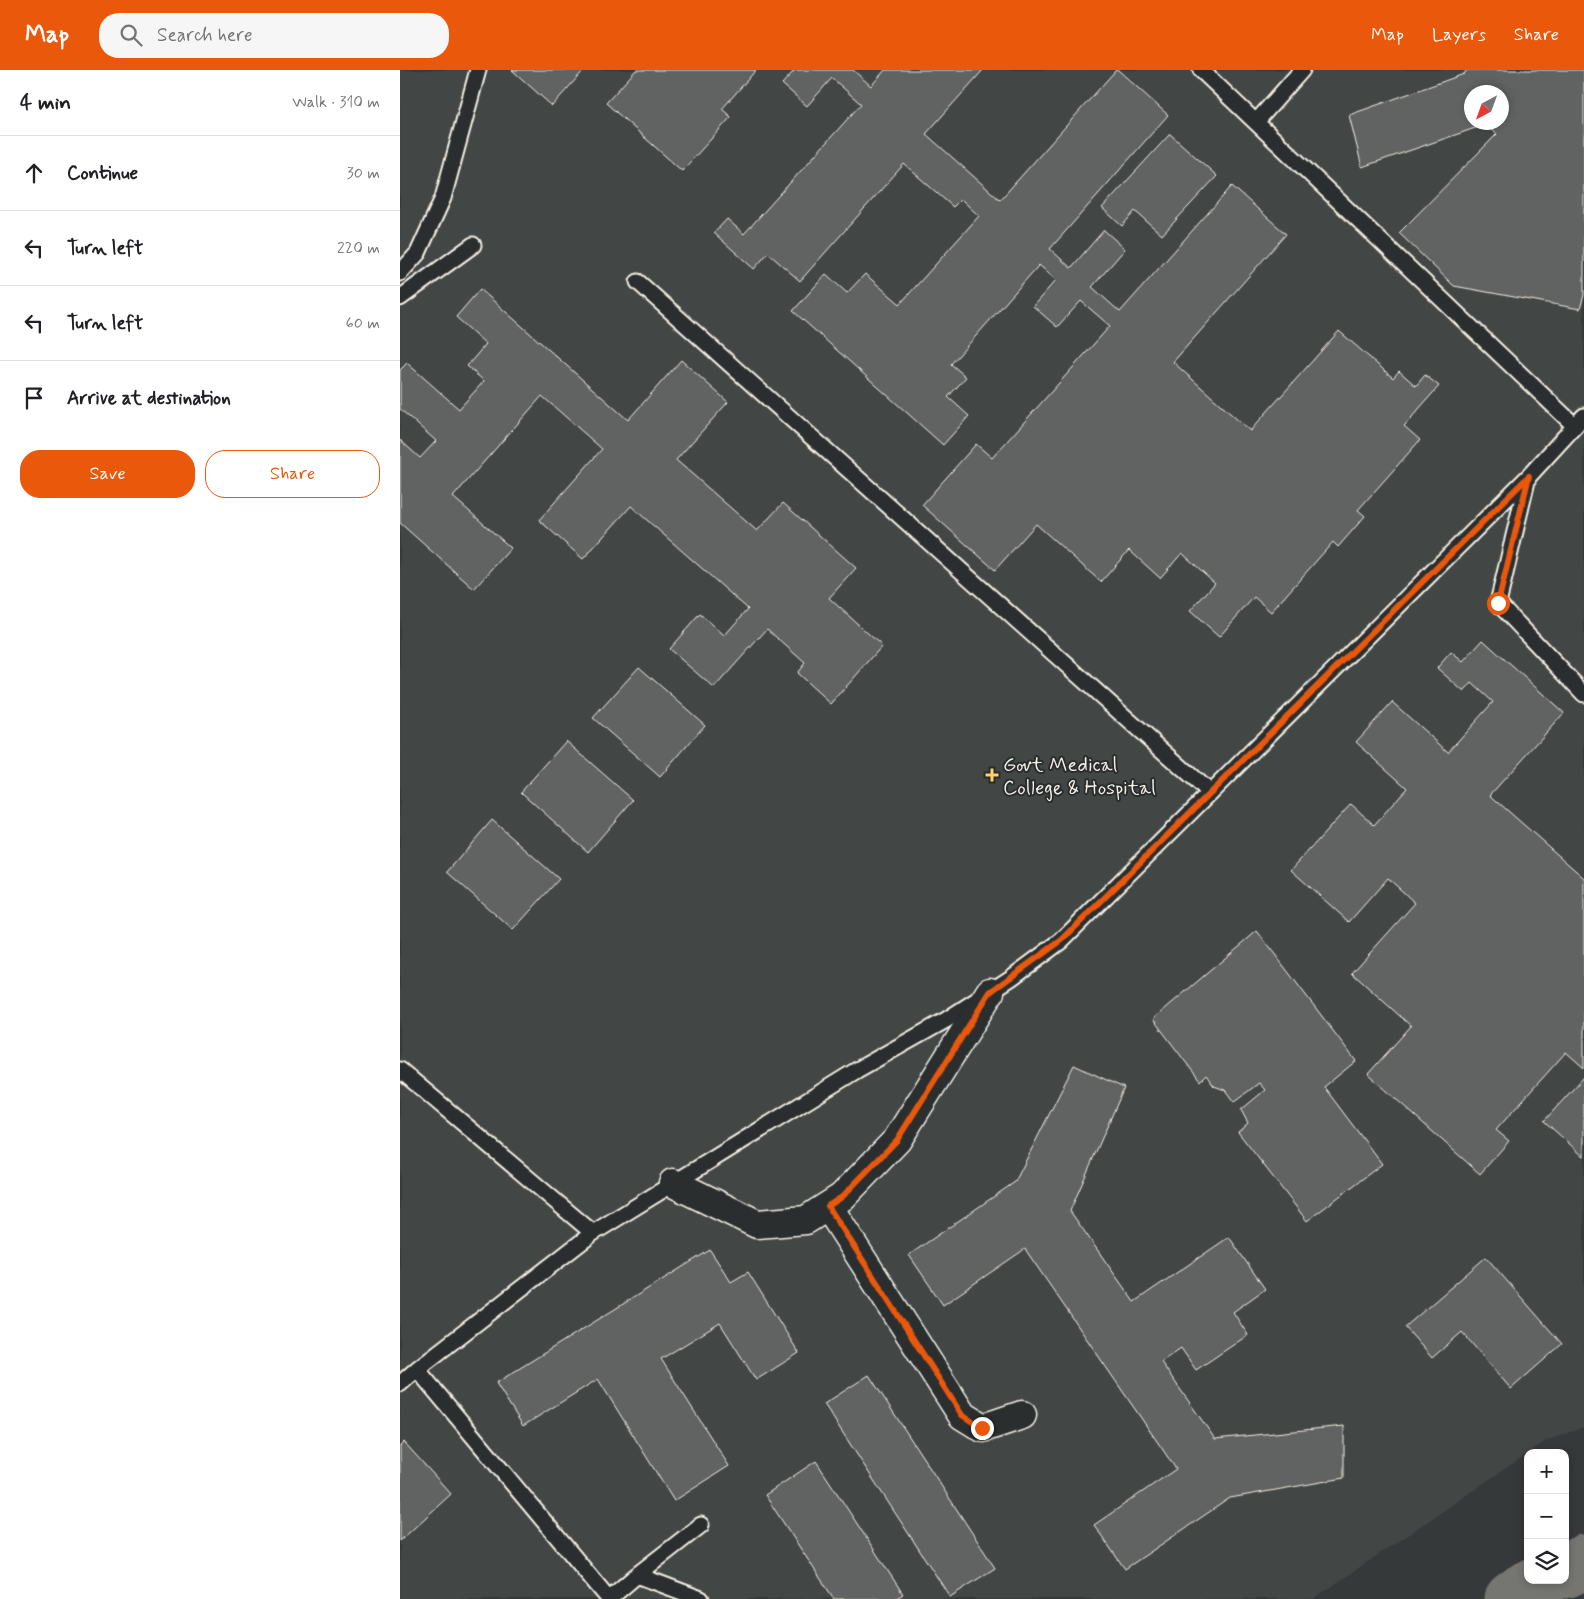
<!DOCTYPE html>
<meta charset="utf-8">
<style>
:root{--surface:#fff;--page:#f6f6f6;--text:#202124;--muted:#757577;--line:#e0e0e0;--accent:#ea580c}
body{margin:0;font-family:Mynerve,sans-serif;background:var(--page);color:var(--text)}
.controls{position:absolute;right:15px;bottom:15px;display:grid;overflow:hidden;border-radius:10px;box-shadow:0 2px 8px #0003}
.controls button{width:45px;height:45px;display:grid;place-items:center;padding:0;border:0;border-bottom:1px solid var(--line);background:var(--surface);color:var(--text);font:25px sans-serif}
.compass{position:absolute;left:1064px;top:15px;width:45px;height:45px;border-radius:50%;background:var(--surface);box-shadow:0 2px 8px #0003;rotate:221deg}
.stop{position:absolute;width:15px;height:15px;margin:-11px;border:4px solid #ea580c;border-radius:50%;background:#fff}
.stop.end{background:#ea580c;border-color:#fff;box-shadow:0 1px 5px #0008}
.list{margin:0;padding:0;list-style:none}
h2{display:flex;justify-content:space-between;align-items:center;height:65px;margin:0;padding:0 20px;font-size:21px}
h2 small{font-size:16px;font-weight:400;color:var(--muted)}
.list li{display:grid;grid-template-columns:32px 1fr auto;gap:15px;align-items:center;box-sizing:border-box;height:75px;padding:0 20px;border-top:1px solid var(--line)}
.list b{display:block;font-size:19px;white-space:nowrap}
.list em{font-size:16px;font-style:normal;color:var(--muted)}
.actions{display:flex;gap:10px;padding:15px 20px}
.actions a{flex:1;padding:11px 0;border:1px solid var(--accent);border-radius:20px;text-align:center;font-size:18px;color:var(--accent)}
.actions .main{background:var(--accent);color:#fff}
.icon{flex:none;width:28px;height:28px;fill:none;stroke:currentColor;stroke-width:2;stroke-linecap:round;stroke-linejoin:round}
.map{position:relative;flex:none;width:1184px;height:1529px;overflow:hidden}
header{display:flex;align-items:center;gap:30px;box-sizing:border-box;height:70px;padding:0 25px;background:var(--accent);color:#fff}
header strong{font-size:24px}
nav{display:flex;gap:28px;margin-inline-start:auto;font-size:18px}
.search{width:350px;height:45px;background:var(--page);display:flex;align-items:center;gap:12px;box-sizing:border-box;padding:0 18px;border-radius:20px;color:var(--muted);font-size:19px}
main{display:flex}
aside{flex:1;background:var(--surface)}
.map>svg:first-child{display:block}
.built{fill:#434645;fill-rule:evenodd}
.lines{fill:none;stroke-linecap:round;stroke-linejoin:round}
.river{stroke:#757572;stroke-width:55}
.building{fill:#616362;stroke:#f4f1e8;fill-rule:evenodd}
.lane-casing{stroke:#f4f1e8;stroke-width:19}
.street-casing{stroke:#f4f1e8;stroke-width:31}
.lane{stroke:#2a2d2e;stroke-width:15}
.street{stroke:#2a2d2e;stroke-width:28}
.route{stroke:#ea580c;stroke-width:6}
.poi-dot{fill:#ffd166;stroke:#2a2d2e;stroke-width:2}
.labels{text-anchor:middle;stroke-width:4;stroke-linejoin:round;paint-order:stroke}
.poi-label{font-size:20px;fill:#f4f1e8;stroke:#2a2d2e;text-anchor:start}
</style>
<header>
<strong>Map</strong>
<div class="search"><svg class="icon" aria-label="search" viewBox="0 0 24 24"><circle cx="10" cy="10" r="6"/><path d="M15 15l6 6"/></svg>Search here</div>
<nav><a>Map</a><a>Layers</a><a>Share</a></nav>
</header>
<main>
<aside>
<h2>4 min<small>Walk · 310 m</small></h2>
<ul class="list">
<li><svg class="icon" aria-label="ahead" viewBox="0 0 24 24"><path d="M12 20V5M6 11l6-6 6 6"/></svg><div><b>Continue</b></div><em>30 m</em></li>
<li><svg class="icon" aria-label="left" viewBox="0 0 24 24"><path d="M17 20v-9H6M10 6l-5 5 5 5"/></svg><div><b>Turn left</b></div><em>220 m</em></li>
<li><svg class="icon" aria-label="left" viewBox="0 0 24 24"><path d="M17 20v-9H6M10 6l-5 5 5 5"/></svg><div><b>Turn left</b></div><em>60 m</em></li>
<li><svg class="icon" aria-label="arrive" viewBox="0 0 24 24"><path d="M6 21V4h12l-3 4 3 4H6"/></svg><div><b>Arrive at destination</b></div></li>
</ul>
<div class="actions"><a class="main">Save</a><a>Share</a></div>
</aside>
<div class="map">
<svg width="1184" height="1529" viewBox="0 0 1184 1529">
<rect width="100%" height="100%" fill="#363939"/>
<filter id="ink" filterUnits="userSpaceOnUse"><feTurbulence type="fractalNoise" baseFrequency=".02" numOctaves="2"/><feDisplacementMap in="SourceGraphic" scale="10" xChannelSelector="R" yChannelSelector="G"/><feConvolveMatrix kernelMatrix="1 2 1 2 8 2 1 2 1" color-interpolation-filters="sRGB"/></filter>
<g filter="url(#ink)">
<path class="built" d="M 0,0 L 1184,0 L 1184,1357 L 1146,1371 L 913,1529 L 0,1529 ZM 1072,22 L 1102,22 L 1102,52 L 1072,52 Z"/>
<g class="lines">
<path class="river" d="M 1165,1501 L 1184,1492
M 1112,1529 L 1124,1520 L 1144,1510"/>
</g>
<path class="building" d="M 112,0 L 184,0 L 152,36 Z
M 236,0 L 356,0 L 322,39 L 331,47 L 282,101 L 206,33 Z
M 395,0 L 453,0 L 471,16 L 485,0 L 583,0 L 526,64 L 600,130 L 716,0 L 718,0 L 768,45 L 650,179 L 671,198 L 704,160 L 725,179 L 692,217 L 720,242 L 832,116 L 886,164 L 773,292 L 850,361 L 939,261 L 993,308 L 999,301 L 1016,316 L 1025,305 L 1039,316 L 1004,356 L 1020,370 L 958,440 L 965,446 L 938,477 L 933,472 L 871,542 L 854,527 L 819,567 L 790,541 L 815,513 L 782,483 L 760,508 L 729,480 L 701,512 L 636,454 L 595,500 L 522,435 L 576,374 L 592,388 L 710,256 L 681,231 L 657,257 L 633,236 L 656,210 L 639,195 L 551,294 L 566,307 L 548,327 L 569,346 L 543,375 L 393,241 L 426,204 L 447,223 L 465,204 L 500,234 L 579,146 L 561,129 L 553,137 L 504,94 L 400,211 L 368,183 L 354,199 L 314,163 L 327,149 L 344,164 L 461,34 L 432,8 L 407,36 L 382,14 Z
M 1067,0 L 1184,0 L 1184,225 L 1180,239 L 1054,216 L 999,163 L 1097,64 L 1084,55 L 962,97 L 949,45 L 1064,4 ZM 1072,22 L 1102,22 L 1102,52 L 1072,52 Z
M 770,64 L 817,106 L 762,165 L 735,141 L 722,156 L 702,138 Z
M 80,219 L 228,350 L 281,290 L 328,332 L 276,390 L 357,461 L 383,433 L 456,498 L 429,528 L 482,576 L 431,634 L 397,603 L 405,593 L 367,559 L 314,618 L 269,579 L 300,544 L 324,566 L 348,539 L 231,436 L 183,489 L 139,450 L 202,379 L 142,326 L 53,427 L 111,478 L 74,519 L 0,453 L 0,370 L 20,388 L 36,371 L 0,339 L 0,300 L 7,293 L 59,339 L 84,311 L 67,296 L 86,274 L 56,247 Z
M 1083,570 L 1164,643 L 1090,725 L 1184,808 L 1184,998 L 1166,982 L 1096,1060 L 1109,1071 L 1080,1104 L 968,1004 L 1011,956 L 952,903 L 1015,833 L 988,808 L 949,852 L 891,800 L 951,734 L 974,755 L 1007,718 L 956,672 L 992,632 L 1048,682 L 1093,632 L 1072,613 L 1064,622 L 1037,598 L 1051,582 L 1063,592 Z
M 239,597 L 305,655 L 260,707 L 193,648 Z
M 166,671 L 233,730 L 188,782 L 121,722 Z
M 92,750 L 159,809 L 113,860 L 47,802 Z
M 857,861 L 956,991 L 924,1017 L 982,1094 L 907,1151 L 838,1062 L 848,1053 L 841,1040 L 865,1020 L 859,1013 L 834,1032 L 825,1020 L 814,1016 L 806,1005 L 800,1011 L 753,949 Z
M 674,995 L 724,1018 L 670,1141 L 734,1232 L 829,1167 L 865,1219 L 833,1242 L 848,1265 L 796,1300 L 781,1278 L 761,1292 L 815,1369 L 944,1356 L 944,1408 L 830,1428 L 725,1499 L 694,1455 L 776,1399 L 625,1179 L 543,1235 L 509,1185 L 615,1112 Z
M 1184,1007 L 1184,1087 L 1144,1051 Z
M 310,1180 L 331,1212 L 348,1202 L 399,1283 L 356,1310 L 320,1253 L 261,1289 L 329,1396 L 274,1431 L 198,1309 L 123,1356 L 96,1313 Z
M 1086,1187 L 1162,1274 L 1111,1319 L 1062,1262 L 1032,1288 L 1005,1257 Z
M 469,1305 L 595,1498 L 550,1527 L 424,1334 Z
M 4,1372 L 51,1424 L 0,1471 L 0,1376 Z
M 416,1391 L 503,1524 L 495,1529 L 434,1529 L 365,1425 Z"/>
<g class="lines">
<defs>
<path id="lane" d="M 801,0 L 1175,356
M 856,52 L 902,0
M 0,203 L 18,183 L 43,128 L 78,0
M 238,212 L 810,723
M 0,228 L 73,175
M 1128,407 L 1098,533 L 1184,624
M 0,1000 L 193,1163
M 17,1299 L 209,1529
M 0,1314 L 17,1299 L 193,1163 L 457,1000 L 546,950 L 611,908 L 661,871 L 1129,406 L 1184,346
M 237,1505 L 301,1529
M 209,1529 L 237,1505 L 301,1455"/>
<path id="street" d="M 273,1113 L 357,1154 L 406,1150 L 442,1127 L 497,1070 L 590,922
M 428,1136 L 562,1345 L 583,1358 L 622,1345"/>
</defs>
<use href="#lane" class="lane-casing"/>
<use href="#street" class="street-casing"/>
<use href="#lane" class="lane"/>
<use href="#street" class="street"/>
</g>
</g>
<g class="lines" filter="url(#ink)">
<path class="route" d="M 582,1358 L 562,1345 L 428,1136 L 442,1127 L 497,1070 L 590,922 L 662,870 L 1129,406 L 1098,533"/>
</g>
<path class="poi-dot" d="M589.5 697.5h5v5h5v5h-5v5h-5v-5h-5v-5h5z"/>
<g class="labels">
<g class="poi-label">
<text x="603" y="701">Govt Medical<tspan x="603" dy="23">College &amp; Hospital</tspan></text>
</g>
</g>
</svg>
<div class="controls">
<button>+</button>
<button>−</button>
<button><svg class="icon" aria-label="layers" viewBox="0 0 24 24"><path d="M12 4l9 5-9 5-9-5zM3 14l9 5 9-5"/></svg></button>
</div>
<svg class="compass" viewBox="-18 -18 36 36"><path d="M0-13l5 13h-10z" fill="#e53935"/><path d="M0 13l5-13h-10z" fill="#757577"/></svg>
<div class="stop" style="left:1098px;top:533px"></div>
<div class="stop end" style="left:582px;top:1358px"></div>
</div>
</main>
